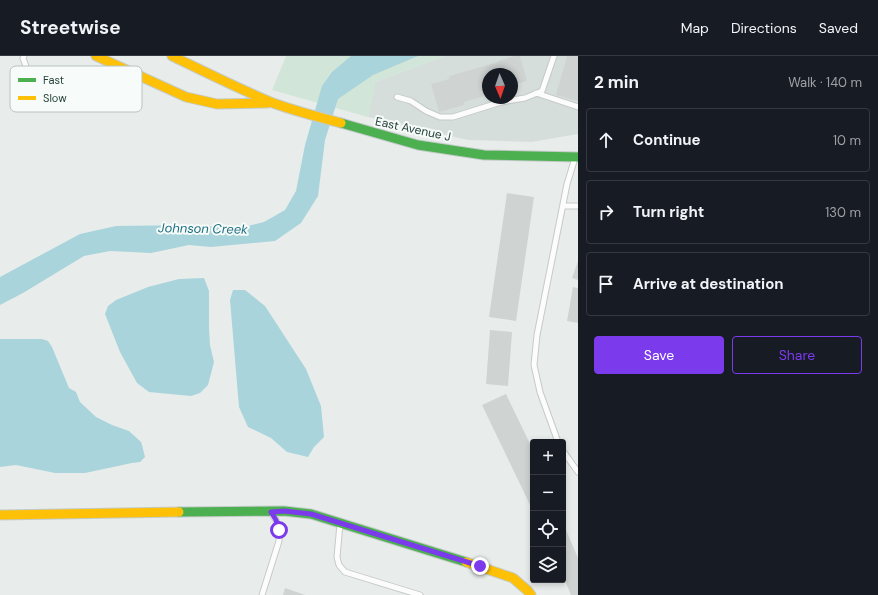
<!DOCTYPE html>
<meta charset="utf-8">
<style>
:root{--surface:#171b24;--page:#242831;--text:#f1f3f6;--muted:#9ea1a6;--line:#363941;--accent:#7c3aed}
body{margin:0;font-family:"DM Sans",sans-serif;background:var(--page);color:var(--text)}
.controls{position:absolute;right:12px;bottom:12px;display:grid;overflow:hidden;border-radius:4px;box-shadow:0 2px 6px #0003}
.controls button{width:36px;height:36px;display:grid;place-items:center;padding:0;border:0;border-bottom:1px solid var(--line);background:var(--surface);color:var(--text);font:20px sans-serif}
.compass{position:absolute;left:482px;top:12px;width:36px;height:36px;border-radius:50%;background:var(--surface);box-shadow:0 2px 6px #0003;rotate:178deg}
.stop{position:absolute;width:12px;height:12px;margin:-9px;border:3px solid #7c3aed;border-radius:50%;background:#fff}
.stop.end{background:#7c3aed;border-color:#fff;box-shadow:0 1px 4px #0008}
.list{margin:0;padding:0;list-style:none}
h2{display:flex;justify-content:space-between;align-items:center;height:52px;margin:0;padding:0 16px;font-size:17px}
h2 small{font-size:13px;font-weight:400;color:var(--muted)}
.list li{display:grid;grid-template-columns:26px 1fr auto;gap:12px;align-items:center;box-sizing:border-box;height:64px;margin:0 8px 8px;padding:0 8px;border:1px solid var(--line);border-radius:4px}
.list b{display:block;font-size:15px;white-space:nowrap}
.list em{font-size:13px;font-style:normal;color:var(--muted)}
.actions{display:flex;gap:8px;padding:12px 16px}
.actions a{flex:1;padding:9px 0;border:1px solid var(--accent);border-radius:4px;text-align:center;font-size:14px;color:var(--accent)}
.actions .main{background:var(--accent);color:#fff}
.icon{flex:none;width:22px;height:22px;fill:none;stroke:currentColor;stroke-width:2;stroke-linecap:round;stroke-linejoin:round}
.map{position:relative;flex:none;width:578px;height:539px;overflow:hidden}
header{display:flex;align-items:center;gap:24px;box-sizing:border-box;height:56px;padding:0 20px;background:var(--surface);border-bottom:1px solid var(--line)}
header strong{font-size:19px}
nav{display:flex;gap:22px;margin-inline-start:auto;font-size:14px}
main{display:flex}
aside{flex:1;background:var(--surface)}
.map>svg:first-child{display:block}
.built{fill:#d6dedb;fill-rule:evenodd}
.green{fill:#d1e6d8}
.water{fill:#a9d4db}
.building{fill:#cfd4d2}
.lines{fill:none;stroke-linecap:round;stroke-linejoin:round}
.lane-casing{stroke:#c5cac8;stroke-width:7}
.fast-casing{stroke:#c3cbc8;stroke-width:11}
.slow-casing{stroke:#c3cbc8;stroke-width:11}
.lane{stroke:#fcfcfc;stroke-width:5}
.fast{stroke:#4caf50;stroke-width:9}
.slow{stroke:#ffc107;stroke-width:9}
.route{stroke:#7c3aed;stroke-width:5}
.labels{text-anchor:middle;stroke-width:4;stroke-linejoin:round;paint-order:stroke}
.street-label{font-size:12px;fill:#24423a;stroke:#f7fbf9}
.water-label{font-size:13px;font-style:italic;fill:#1c6f80;stroke:#f7fbf9}
.key{fill:#f7fbf9;stroke:#b8c4c0;stroke-width:1}
.key-label{font-size:11px;fill:#24423a}
</style>
<header>
<strong>Streetwise</strong>
<nav><a>Map</a><a>Directions</a><a>Saved</a></nav>
</header>
<main>
<div class="map">
<svg width="578" height="539" viewBox="0 0 578 539">
<rect width="100%" height="100%" fill="#e8edeb"/>
<path class="built" d="M 444,0 L 578,0 L 578,78 L 532,86 L 468,84 L 368,61 L 375,26 ZM 488,18 L 512,18 L 512,42 L 488,42 Z"/>
<path class="green" d="M 286,0 L 444,0 L 375,26 L 368,61 L 272,34 Z"/>
<path class="water" d="M 351,0 L 418,0 L 373,19 L 338,43 L 325,84 L 318,140 L 301,167 L 275,185 L 211,191 L 189,189 L 151,197 L 110,195 L 84,200 L 23,237 L 0,249 L 0,221 L 80,178 L 116,170 L 189,169 L 239,172 L 264,166 L 285,154 L 296,135 L 305,89 L 322,30 L 332,16 Z
M 204,222 L 209,235 L 209,272 L 210,289 L 214,306 L 208,329 L 200,337 L 191,340 L 149,336 L 137,327 L 120,296 L 105,258 L 108,250 L 116,244 L 148,231 L 179,223 Z
M 233,234 L 245,234 L 265,250 L 306,313 L 321,350 L 324,381 L 314,391 L 308,401 L 287,396 L 271,382 L 248,371 L 239,351 L 230,244 Z
M 0,283 L 42,283 L 48,285 L 52,291 L 69,332 L 76,336 L 80,346 L 96,361 L 112,369 L 129,375 L 141,386 L 142,389 L 145,401 L 140,406 L 132,407 L 85,417 L 55,417 L 16,409 L 0,411 Z"/>
<path class="building" d="M 515,0 L 520,0 L 527,25 L 512,29 L 512,18 L 488,18 L 488,39 L 464,46 L 464,49 L 439,56 L 431,28 L 449,23 L 449,20 L 499,6 L 498,5 Z
M 567,0 L 578,0 L 578,45 L 556,39 Z
M 507,137 L 534,141 L 516,265 L 489,261 Z
M 578,205 L 578,224 L 572,222 Z
M 573,231 L 578,232 L 578,267 L 567,265 Z
M 490,274 L 512,276 L 508,330 L 486,328 Z
M 506,338 L 533,394 L 533,455 L 482,349 Z
M 563,467 L 578,502 L 578,539 L 571,539 L 563,520 Z
M 285,532 L 305,539 L 283,539 Z"/>
<g class="lines">
<defs>
<path id="lane" d="M 24,0 L 23,2 L 36,38 L 49,46 L 119,21 L 122,14
M 536,37 L 578,51
M 397,41 L 411,45 L 426,55 L 440,61 L 453,61 L 501,46 L 525,42 L 542,35 L 554,0
M 563,150 L 578,150
M 558,386 L 540,336 L 534,309 L 537,279 L 567,128 L 575,102
M 563,395 L 578,416
M 340,468 L 337,501 L 339,509 L 345,516 L 420,539
M 262,539 L 279,485 L 279,474 L 276,464 L 271,457"/>
<path id="fast" d="M 341,67 L 418,89 L 484,99 L 578,101
M 179,456 L 284,455 L 311,458 L 466,506"/>
<path id="slow" d="M 96,0 L 186,41 L 217,48 L 268,47
M 172,0 C 205,16 239,33 273,47 C 295,55 318,61 341,67
M 0,459 L 179,456
M 466,506 L 513,522 L 528,535 L 531,539"/>
</defs>
<use href="#lane" class="lane-casing"/>
<use href="#fast" class="fast-casing"/>
<use href="#slow" class="slow-casing"/>
<use href="#lane" class="lane"/>
<use href="#fast" class="fast"/>
<use href="#slow" class="slow"/>
</g>
<g class="lines">
<path class="route" d="M 279,474 L 276,464 L 271,456 L 284,455 L 311,458 L 480,510"/>
</g>
<g class="labels">
<g class="street-label">
<text transform="translate(413 73) rotate(12)" y="4">East Avenue J</text>
</g>
<g class="water-label">
<text transform="translate(203 172) rotate(1)" y="5">Johnson Creek</text>
</g>
</g>
<rect x="10" y="10" width="132" height="46" rx="6" class="key"/>
<rect x="18" y="22" width="18" height="4" fill="#4caf50"/>
<rect x="18" y="40" width="18" height="4" fill="#ffc107"/>
<g class="key-label">
<text x="43" y="28">Fast</text>
<text x="43" y="46">Slow</text>
</g>
</svg>
<div class="controls">
<button>+</button>
<button>−</button>
<button><svg class="icon" aria-label="locate" viewBox="0 0 24 24"><circle cx="12" cy="12" r="6"/><path d="M12 2v4M12 18v4M2 12h4M18 12h4"/></svg></button>
<button><svg class="icon" aria-label="layers" viewBox="0 0 24 24"><path d="M12 4l9 5-9 5-9-5zM3 14l9 5 9-5"/></svg></button>
</div>
<svg class="compass" viewBox="-18 -18 36 36"><path d="M0-13l5 13h-10z" fill="#e53935"/><path d="M0 13l5-13h-10z" fill="#9ea1a6"/></svg>
<div class="stop" style="left:279px;top:474px"></div>
<div class="stop end" style="left:480px;top:510px"></div>
</div>
<aside>
<h2>2 min<small>Walk · 140 m</small></h2>
<ul class="list">
<li><svg class="icon" aria-label="ahead" viewBox="0 0 24 24"><path d="M12 20V5M6 11l6-6 6 6"/></svg><div><b>Continue</b></div><em>10 m</em></li>
<li><svg class="icon" aria-label="right" viewBox="0 0 24 24"><path d="M7 20v-9h11M14 6l5 5-5 5"/></svg><div><b>Turn right</b></div><em>130 m</em></li>
<li><svg class="icon" aria-label="arrive" viewBox="0 0 24 24"><path d="M6 21V4h12l-3 4 3 4H6"/></svg><div><b>Arrive at destination</b></div></li>
</ul>
<div class="actions"><a class="main">Save</a><a>Share</a></div>
</aside>
</main>
